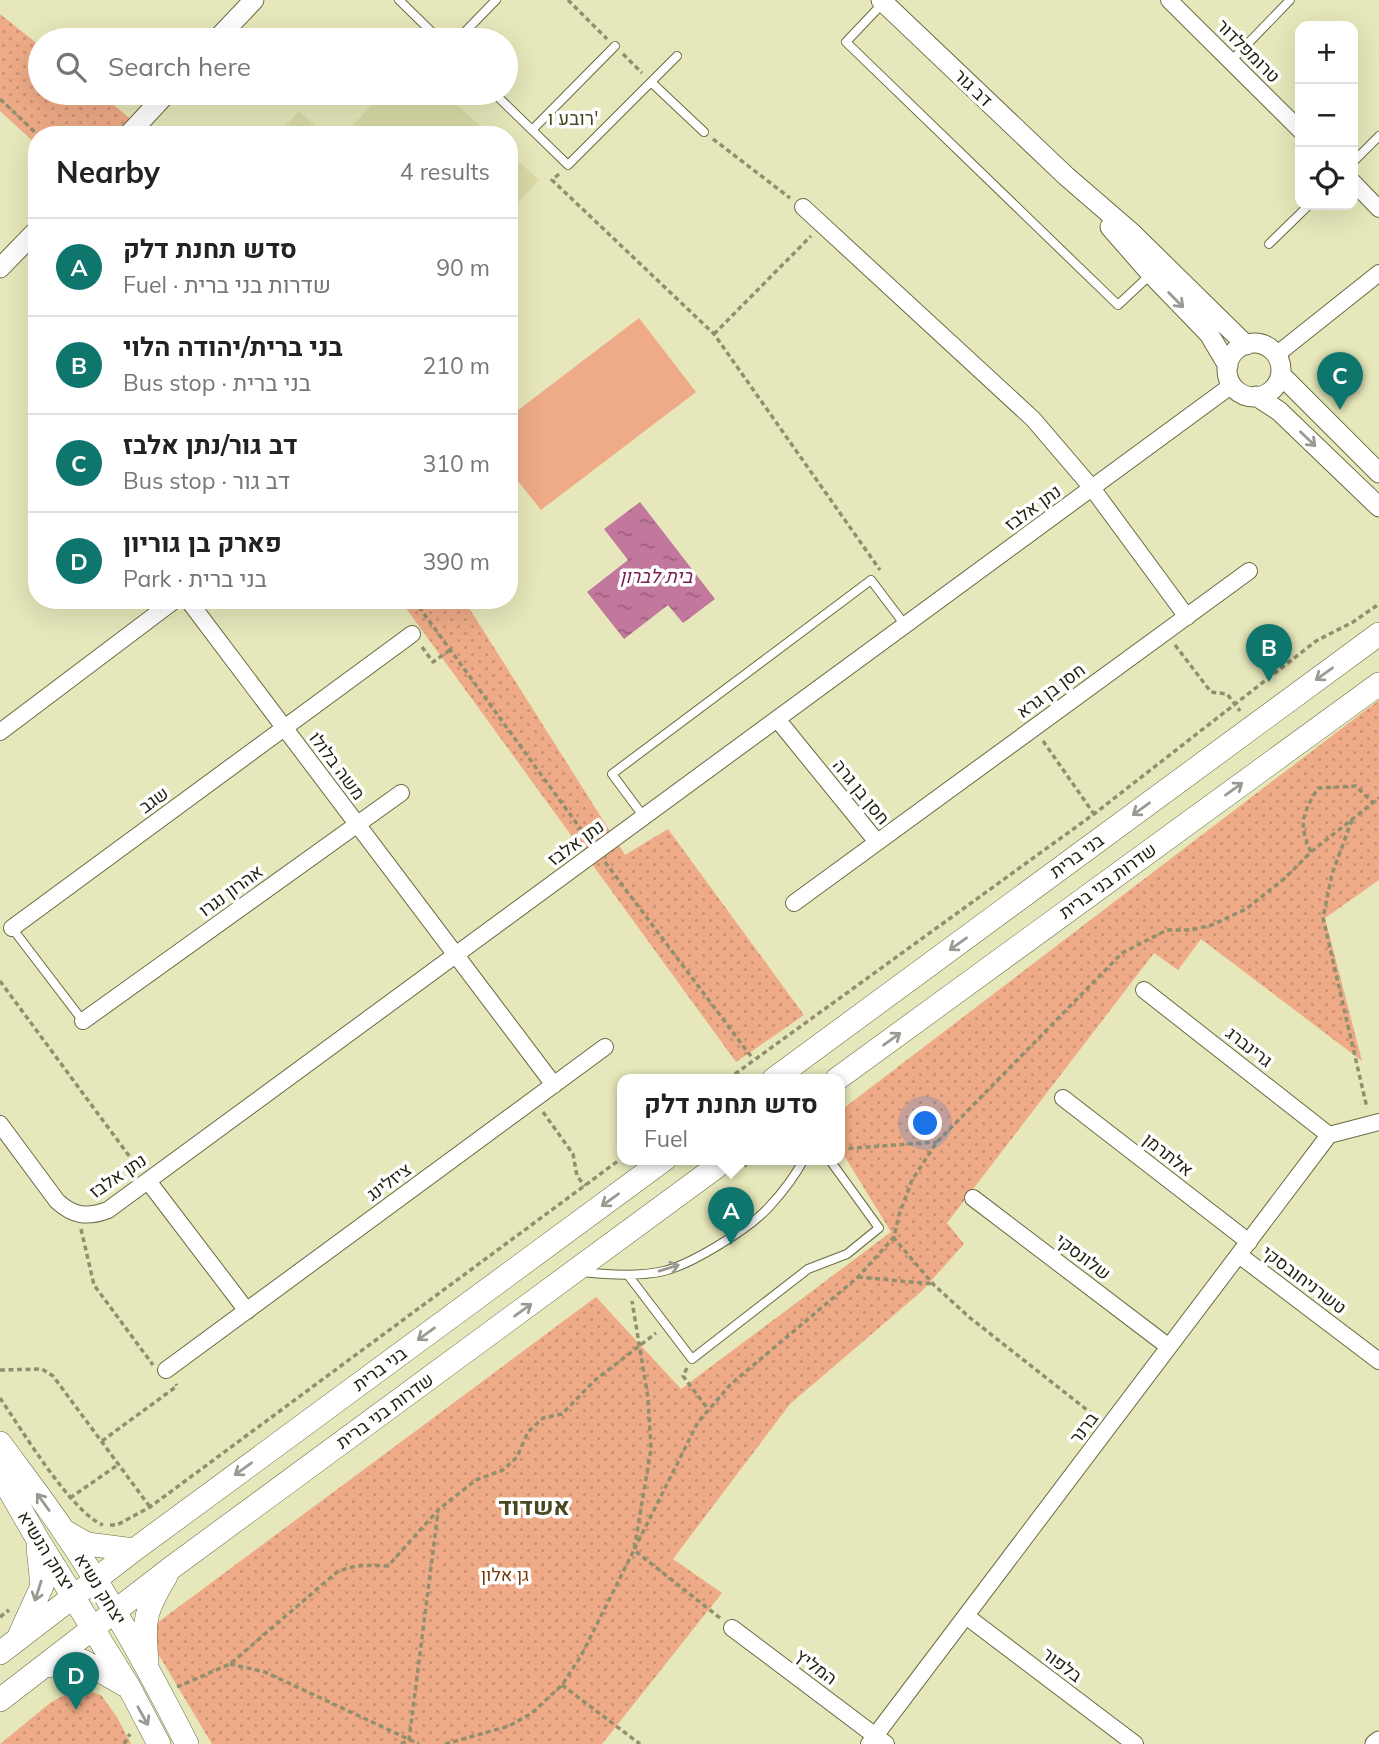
<!DOCTYPE html>
<meta charset="utf-8">
<style>
:root{--surface:#fff;--page:#f6f6f6;--text:#222;--muted:#767676;--line:#e0e0e0;--accent:#0f766e}
body{margin:0;font-family:Mulish,Heebo,sans-serif;background:var(--page);color:var(--text)}
.controls{position:absolute;right:21px;top:21px;display:grid;overflow:hidden;border-radius:14px;box-shadow:0 7px 28px #0002}
.controls button{width:63px;height:63px;display:grid;place-items:center;padding:0;border:0;border-bottom:2px solid var(--line);background:var(--surface);color:var(--text);font:35px sans-serif}
.you{position:absolute;left:926px;top:1124px;width:24px;height:24px;margin:-18px;border:5px solid #fff;border-radius:50%;background:#1a73e8;box-shadow:0 0 0 10px #1a73e833}
.badge{display:grid;place-items:center;width:46px;height:46px;border-radius:50%;background:var(--accent);color:#fff;font-size:23px;font-weight:700}
.pin{position:absolute;translate:-50% -58px;filter:drop-shadow(0 2px 4px #0008)}
.pin::after{content:'';position:absolute;top:37px;width:24px;height:21px;background:inherit;clip-path:polygon(0 0,100% 0,50% 100%)}
.popup{position:absolute;left:617px;top:1074px;width:228px;height:91px;box-sizing:border-box;display:grid;place-content:center;border-radius:14px;background:var(--surface);filter:drop-shadow(0 2px 5px #0005);font-size:23px;white-space:nowrap;color:var(--muted)}
.popup b{font-size:26px;color:var(--text)}
.popup::after{content:'';position:absolute;left:50%;top:100%;margin-left:-14px;border:14px solid transparent;border-top-color:var(--surface)}
.list{margin:0;padding:0;list-style:none}
h2{display:flex;justify-content:space-between;align-items:center;height:91px;margin:0;padding:0 28px;font-size:30px}
h2 small{font-size:23px;font-weight:400;color:var(--muted)}
.list li{display:grid;grid-template-columns:46px 1fr auto;gap:21px;align-items:center;box-sizing:border-box;height:98px;padding:0 28px;border-top:2px solid var(--line)}
.list b{display:block;font-size:26px;white-space:nowrap}
.list p{margin:0;font-size:23px;white-space:nowrap;color:var(--muted)}
.list em{font-size:23px;font-style:normal;color:var(--muted)}
.icon{flex:none;width:38px;height:38px;fill:none;stroke:currentColor;stroke-width:2;stroke-linecap:round;stroke-linejoin:round}
.map{position:relative;flex:none;width:1379px;height:1744px;overflow:hidden}
.search{position:absolute;background:var(--surface);box-shadow:0 7px 28px #0002;left:28px;top:28px;width:490px;height:77px;display:flex;align-items:center;gap:18px;box-sizing:border-box;padding:0 24px;border-radius:38px;color:var(--muted);font-size:26px}
.panel{position:absolute;background:var(--surface);box-shadow:0 7px 28px #0002;left:28px;top:126px;width:490px;height:483px;border-radius:28px}
.map>svg:first-child{display:block}
.built{fill:#dadba7}
.grass{fill:#efab87}
.park{fill:url(#park-dots)}
.water{fill:url(#water-ripples)}
.lines{fill:none;stroke-linecap:round;stroke-linejoin:round}
.service-casing{stroke:#6a6b42;stroke-width:10}
.minor-casing{stroke:#6a6b42;stroke-width:18}
.tertiary-casing{stroke:#6a6b42;stroke-width:21}
.secondary-casing{stroke:#6a6b42;stroke-width:24}
.path{stroke:#90906f;stroke-width:3.5;stroke-dasharray:5 3.5;stroke-linecap:butt}
.service{stroke:#fff;stroke-width:8}
.minor{stroke:#fff;stroke-width:16}
.tertiary{stroke:#fff;stroke-width:19}
.secondary{stroke:#fff;stroke-width:23}
.oneway{stroke:#9a9a93}
.labels{text-anchor:middle;stroke-width:7;stroke-linejoin:round;paint-order:stroke}
.street-label{font-size:18px;fill:#1f1f0e;stroke:#fff}
.park-label{font-size:18px;fill:#7a3707;stroke:#fff}
.neighbourhood-label{font-size:19px;fill:#484820;stroke:#fff}
.water-label{font-size:19px;font-style:italic;fill:#781e53;stroke:#fff}
.district-label{font-size:24px;font-weight:bold;fill:#484820;stroke:#fff}
</style>
<div class="map">
<svg width="1379" height="1744" viewBox="0 0 1379 1744">
<defs>
<pattern id="park-dots" width="8" height="8" patternUnits="userSpaceOnUse" patternTransform="scale(1.75)"><rect width="8" height="8" fill="#efab87"/><path d="M2 2h.1M6 6h.1" fill="none" stroke="#cc9373" stroke-width="1.8" stroke-linecap="round"/></pattern>
<pattern id="water-ripples" width="26" height="14" patternUnits="userSpaceOnUse" patternTransform="scale(1.75)"><rect width="26" height="14" fill="#c2779d"/><path d="M2 4q2-2 4 0t4 0M15 11q2-2 4 0t4 0" fill="none" stroke="#9d617e"/></pattern>
</defs>
<rect width="100%" height="100%" fill="#e6e7ba"/>
<path class="built" d="M 383,93 L 444,93 L 490,135 L 344,135 Z
M 299,111 L 325,135 L 277,135 Z
M 509,153 L 539,180 L 509,212 Z"/>
<path class="grass" d="M 639,318 L 696,392 L 541,510 L 509,470 L 509,417 Z"/>
<path class="park" d="M 0,14 L 40,46 L 40,93 L 100,93 L 149,135 L 37,135 L 37,145 L 0,111 Z
M 400,600 L 464,600 L 625,855 L 668,829 L 804,1015 L 736,1062 Z
M 1379,700 L 1379,880 L 1325,918 L 1362,1061 L 1201,939 L 1178,970 L 1154,953 L 947,1223 L 964,1244 L 922,1291 L 790,1404 L 673,1559 L 722,1593 L 602,1744 L 212,1744 L 145,1632 L 596,1297 L 681,1389 L 891,1232 L 840,1149 L 840,1111 Z
M 77,1688 L 101,1695 L 117,1717 L 131,1744 L 0,1744 L 50,1703 Z"/>
<path class="water" d="M 640,502 L 715,599 L 683,623 L 668,605 L 624,639 L 587,592 L 628,560 L 604,529 Z"/>
<g class="lines">
<defs>
<path id="service" d="M 399,0 L 440,40
M 883,3 L 846,42 L 1118,305 L 1150,275
M 457,40 L 496,0
M 1231,61 L 1290,0
M 651,82 L 704,132
M 494,93 L 568,165 L 677,56
M 532,130 L 615,46
M 1353,162 L 1379,136
M 1269,244 L 1309,205
M 644,817 L 612,774 L 871,580 L 905,625
M 12,928 L 83,1021
M 583,1272 C 609,1275 638,1277 664,1271 C 692,1264 749,1229 769,1207 C 782,1193 795,1176 804,1159
M 628,1275 L 692,1359 L 808,1269 L 847,1254 L 879,1228 L 829,1159"/>
<path id="minor" d="M 1169,0 L 1300,130
M 1353,182 L 1379,209
M 803,207 L 1033,419 L 1092,488 L 1187,617
M 1276,355 L 1379,273
M 188,600 L 554,1085
M 777,719 L 877,842
M 0,732 L 175,600
M 794,903 L 1249,571
M 12,928 L 412,634
M 1144,990 L 1329,1135
M 83,1021 L 401,793
M 1063,1098 L 1249,1242
M 0,1124 L 57,1201 C 73,1216 87,1218 108,1210 L 1232,385
M 1329,1135 L 1379,1122
M 148,1181 L 247,1311
M 973,1198 L 1169,1347
M 1239,1255 L 1379,1361
M 166,1370 L 605,1047
M 966,1616 L 1135,1744
M 732,1628 L 886,1744
M 869,1744 L 1329,1135"/>
<path id="tertiary" d="M 881,0 L 1066,176 L 1132,233 L 1246,345
M 216,40 L 254,0
M 128,135 L 167,93
M 1110,227 L 1151,274 L 1209,334 L 1228,366
M 0,268 L 37,230
M1227 370a27 27 0 1 1 54 0a27 27 0 1 1-54 0Z
M 1281,375 L 1379,473
M 1256,396 L 1279,411 L 1379,507
M 1375,1744 L 1379,1741"/>
<path id="secondary" d="M 774,1079 L 1379,634
M 837,1079 L 1379,684
M 0,1443 C 21,1472 43,1500 63,1530 C 110,1598 149,1670 187,1744
M 0,1474 L 38,1540 L 129,1687 L 159,1744
M 64,1531 L 87,1544 L 134,1550
M 20,1634 L 42,1586 L 38,1547
M 0,1653 L 134,1550 L 665,1159
M 147,1663 C 144,1620 143,1614 166,1576
M 45,1666 L 83,1661 L 125,1685
M 0,1700 L 171,1568 L 727,1159"/>
</defs>
<use href="#service" class="service-casing"/>
<use href="#minor" class="minor-casing"/>
<use href="#tertiary" class="tertiary-casing"/>
<use href="#secondary" class="secondary-casing"/>
<path class="path" d="M 568,0 L 607,39
M 623,54 L 642,73
M 0,99 L 38,135
M 713,139 L 790,198
M 559,174 L 552,180 L 714,334 L 880,570
M 714,334 L 811,236
M 414,600 L 588,839
M 1175,645 L 1211,692 L 1227,694 L 1240,711
M 422,647 L 433,662 L 450,650
M 1043,741 L 1094,814
M 1352,820 L 1332,874 L 1323,918 L 1367,1108
M 1311,852 C 1298,823 1302,815 1318,788 L 1356,786 L 1372,802
M 605,862 L 753,1059
M 0,981 L 138,1168
M 728,1079 L 1094,814 L 1316,641 L 1353,622 L 1379,604
M 543,1112 L 573,1154 L 577,1176 L 585,1186
M 840,1149 L 937,1142
M 744,1166 L 753,1159
M 81,1229 L 94,1285 L 153,1365
M 893,1237 L 934,1285 L 969,1317 L 1096,1417
M 858,1277 L 933,1284
M 687,1368 L 683,1376 L 708,1409
M 0,1370 L 42,1369 L 53,1376 L 150,1507
M 0,1398 C 22,1430 71,1512 103,1525
M 102,1441 L 177,1386 L 176,1384
M 70,1498 L 119,1464
M 110,1525 L 117,1525 L 150,1507 L 622,1158
M 0,1617 L 9,1610
M 720,1618 L 634,1550 L 698,1422 L 731,1384 L 858,1277 L 894,1237 L 899,1215 L 912,1180 L 937,1142 L 1122,953 L 1167,930 L 1191,930 L 1212,925 L 1246,909 L 1285,878 L 1311,852 L 1379,798
M 230,1664 L 265,1672 L 419,1744
M 562,1685 L 640,1744
M 177,1687 L 230,1664 L 337,1572 C 355,1564 370,1565 388,1566 L 439,1509 L 476,1480 L 503,1470 L 517,1457 L 528,1432 L 543,1418 L 562,1414 L 594,1381 L 656,1333
M 124,1744 L 130,1734
M 401,1744 L 409,1740 L 438,1512
M 445,1744 L 509,1726 L 532,1713 L 562,1685 L 581,1656 L 634,1550 L 651,1449 L 648,1398 L 632,1301"/>
<use href="#service" class="service"/>
<use href="#minor" class="minor"/>
<use href="#tertiary" class="tertiary"/>
<use href="#secondary" class="secondary"/>
</g>
<defs><path id="oneway-shaft" d="M-6 0H5M1.5-3L5.5 0L1.5 3" fill="none" stroke-width="1.6" stroke-linecap="round" stroke-linejoin="round" transform="scale(1.75)"/></defs>
<g class="oneway">
<use href="#oneway-shaft" transform="translate(1176 300) rotate(45)"/>
<use href="#oneway-shaft" transform="translate(1308 439) rotate(44)"/>
<use href="#oneway-shaft" transform="translate(1324 674) rotate(144)"/>
<use href="#oneway-shaft" transform="translate(1234 789) rotate(-36)"/>
<use href="#oneway-shaft" transform="translate(1141 809) rotate(144)"/>
<use href="#oneway-shaft" transform="translate(958 944) rotate(144)"/>
<use href="#oneway-shaft" transform="translate(892 1039) rotate(-36)"/>
<use href="#oneway-shaft" transform="translate(610 1200) rotate(144)"/>
<use href="#oneway-shaft" transform="translate(669 1268) rotate(-17)"/>
<use href="#oneway-shaft" transform="translate(523 1310) rotate(-36)"/>
<use href="#oneway-shaft" transform="translate(426 1334) rotate(144)"/>
<use href="#oneway-shaft" transform="translate(243 1469) rotate(144)"/>
<use href="#oneway-shaft" transform="translate(43 1502) rotate(-126)"/>
<use href="#oneway-shaft" transform="translate(38 1591) rotate(108)"/>
<use href="#oneway-shaft" transform="translate(143 1716) rotate(61)"/>
</g>
<g class="labels">
<g class="street-label">
<text transform="translate(1248 51) rotate(45)" y="6">טרומפלדור</text>
<text transform="translate(973 88) rotate(44)" y="6">דב גור</text>
<text transform="translate(1033 508) rotate(-36)" y="6">נתן אלבז</text>
<text transform="translate(1051 691) rotate(-36)" y="6">חסן בן גרא</text>
<text transform="translate(337 766) rotate(53)" y="6">משה בלולו</text>
<text transform="translate(861 792) rotate(51)" y="6">חסן בן גרה</text>
<text transform="translate(154 800) rotate(-36)" y="6">שגב</text>
<text transform="translate(576 843) rotate(-36)" y="6">נתן אלבז</text>
<text transform="translate(1077 856) rotate(-36)" y="6">בני ברית</text>
<text transform="translate(1108 881) rotate(-36)" y="6">שדרות בני ברית</text>
<text transform="translate(231 891) rotate(-36)" y="6">אהרון נגרו</text>
<text transform="translate(1249 1047) rotate(38)" y="6">גרינברג</text>
<text transform="translate(1168 1155) rotate(38)" y="6">אלתרמן</text>
<text transform="translate(118 1176) rotate(-34)" y="6">נתן אלבז</text>
<text transform="translate(389 1182) rotate(-36)" y="6">ציזלינג</text>
<text transform="translate(1083 1257) rotate(37)" y="6">שלונסקי</text>
<text transform="translate(1304 1280) rotate(37)" y="6">טשרניחובסקי</text>
<text transform="translate(380 1369) rotate(-36)" y="6">בני ברית</text>
<text transform="translate(385 1411) rotate(-36)" y="6">שדרות בני ברית</text>
<text transform="translate(1084 1428) rotate(-53)" y="6">ברנר</text>
<text transform="translate(46 1551) rotate(58)" y="6">יצחק הנשיא</text>
<text transform="translate(100 1589) rotate(58)" y="6">יצחק נשיא</text>
<text transform="translate(1062 1665) rotate(37)" y="6">בלפור</text>
<text transform="translate(816 1667) rotate(37)" y="6">המליץ</text>
</g>
<g class="park-label">
<text x="505" y="1581">גן אלון</text>
</g>
<g class="neighbourhood-label">
<text x="573" y="125">רובע ו'</text>
</g>
<g class="water-label">
<text x="656" y="583">בית לברון</text>
</g>
<g class="district-label">
<text x="534" y="1515">אשדוד</text>
</g>
</g>
</svg>
<div class="controls">
<button>+</button>
<button>−</button>
<button><svg class="icon" aria-label="locate" viewBox="0 0 24 24"><circle cx="12" cy="12" r="6"/><path d="M12 2v4M12 18v4M2 12h4M18 12h4"/></svg></button>
</div>
<div class="you"></div>
<div class="pin badge" style="left:731px;top:1245px">A</div>
<div class="popup"><b>סדש תחנת דלק</b>Fuel</div>
<div class="pin badge" style="left:1269px;top:682px">B</div>
<div class="pin badge" style="left:1340px;top:410px">C</div>
<div class="pin badge" style="left:76px;top:1710px">D</div>
<div class="search"><svg class="icon" aria-label="search" viewBox="0 0 24 24"><circle cx="10" cy="10" r="6"/><path d="M15 15l6 6"/></svg>Search here</div>
<section class="panel">
<h2>Nearby<small>4 results</small></h2>
<ul class="list">
<li><span class="badge">A</span><div><b>סדש תחנת דלק</b><p>Fuel · שדרות בני ברית</p></div><em>90 m</em></li>
<li><span class="badge">B</span><div><b>בני ברית/יהודה הלוי</b><p>Bus stop · בני ברית</p></div><em>210 m</em></li>
<li><span class="badge">C</span><div><b>דב גור/נתן אלבז</b><p>Bus stop · דב גור</p></div><em>310 m</em></li>
<li><span class="badge">D</span><div><b>פארק בן גוריון</b><p>Park · בני ברית</p></div><em>390 m</em></li>
</ul>
</section>
</div>
